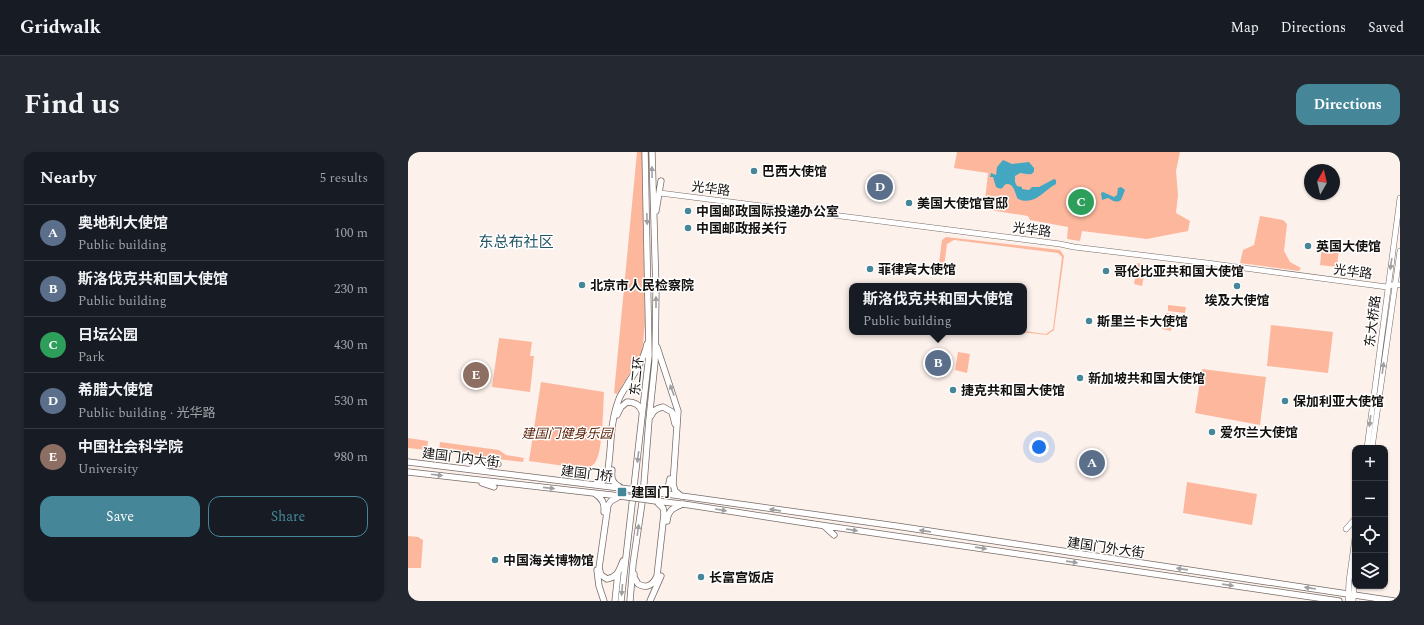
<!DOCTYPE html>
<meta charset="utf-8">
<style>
:root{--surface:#171b24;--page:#242831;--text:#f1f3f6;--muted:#9ea1a6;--line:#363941;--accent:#458699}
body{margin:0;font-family:Spectral,"Noto Sans SC",serif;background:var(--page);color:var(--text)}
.controls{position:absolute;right:12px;bottom:12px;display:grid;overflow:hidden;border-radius:8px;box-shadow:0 1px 3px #0004}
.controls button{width:36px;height:36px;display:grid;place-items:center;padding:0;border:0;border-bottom:1px solid var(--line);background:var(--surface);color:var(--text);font:20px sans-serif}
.compass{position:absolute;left:896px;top:12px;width:36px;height:36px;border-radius:50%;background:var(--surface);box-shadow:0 1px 3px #0004;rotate:8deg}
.you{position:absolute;left:631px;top:295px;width:14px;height:14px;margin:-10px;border:3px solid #fff;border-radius:50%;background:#1a73e8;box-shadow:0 0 0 6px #1a73e833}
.badge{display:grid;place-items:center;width:26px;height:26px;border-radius:50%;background:var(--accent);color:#fff;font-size:13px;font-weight:700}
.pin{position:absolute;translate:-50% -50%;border:2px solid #fff;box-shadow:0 1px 4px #0006}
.popup{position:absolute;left:441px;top:131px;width:178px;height:52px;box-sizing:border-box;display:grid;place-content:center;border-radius:8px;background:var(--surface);filter:drop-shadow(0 1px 3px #0005);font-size:13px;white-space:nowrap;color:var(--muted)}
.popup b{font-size:15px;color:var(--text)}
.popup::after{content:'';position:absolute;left:50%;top:100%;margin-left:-8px;border:8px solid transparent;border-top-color:var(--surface)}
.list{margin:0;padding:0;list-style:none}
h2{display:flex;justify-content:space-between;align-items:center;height:52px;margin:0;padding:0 16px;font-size:17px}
h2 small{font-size:13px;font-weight:400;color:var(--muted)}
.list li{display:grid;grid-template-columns:26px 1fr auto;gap:12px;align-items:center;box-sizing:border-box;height:56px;padding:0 16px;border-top:1px solid var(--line)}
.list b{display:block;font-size:15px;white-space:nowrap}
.list p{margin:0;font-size:13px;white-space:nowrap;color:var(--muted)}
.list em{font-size:13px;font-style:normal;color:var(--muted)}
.actions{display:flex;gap:8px;padding:12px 16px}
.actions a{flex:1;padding:9px 0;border:1px solid var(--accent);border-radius:12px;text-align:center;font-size:14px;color:var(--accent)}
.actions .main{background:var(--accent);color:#fff}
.icon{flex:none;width:22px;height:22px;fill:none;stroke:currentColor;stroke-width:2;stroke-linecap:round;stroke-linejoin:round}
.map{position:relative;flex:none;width:992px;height:449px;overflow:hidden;border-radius:12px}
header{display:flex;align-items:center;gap:24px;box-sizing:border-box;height:56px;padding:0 20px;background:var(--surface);border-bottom:1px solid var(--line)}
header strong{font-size:19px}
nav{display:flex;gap:22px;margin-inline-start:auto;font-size:14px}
.intro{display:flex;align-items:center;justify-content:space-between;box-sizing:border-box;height:96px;padding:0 24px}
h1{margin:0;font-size:28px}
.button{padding:10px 18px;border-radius:12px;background:var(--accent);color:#fff;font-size:14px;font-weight:700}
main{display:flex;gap:24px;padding:0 24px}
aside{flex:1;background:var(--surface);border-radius:12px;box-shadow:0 1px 3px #0004}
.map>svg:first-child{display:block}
.green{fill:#fdb79c}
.water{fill:#43a7c2}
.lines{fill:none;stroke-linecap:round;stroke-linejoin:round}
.secondary-casing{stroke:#776c68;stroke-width:6}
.trunk-casing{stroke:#776c68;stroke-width:7}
.secondary{stroke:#fff;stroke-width:5}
.trunk{stroke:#fff;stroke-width:5.5}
.trunk-bridge-casing{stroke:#776c68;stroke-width:7;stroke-linecap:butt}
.trunk-bridge{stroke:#fff;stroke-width:5.5}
.oneway{fill:#a19f9f}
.poi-dot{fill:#458699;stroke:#fff;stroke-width:1.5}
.labels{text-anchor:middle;stroke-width:3;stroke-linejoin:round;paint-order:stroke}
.poi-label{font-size:13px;font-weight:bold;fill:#14100e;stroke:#fff;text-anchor:start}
.street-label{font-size:13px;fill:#14100e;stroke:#fff}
.park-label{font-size:13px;font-style:italic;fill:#571d03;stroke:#fff}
.quarter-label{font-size:15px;fill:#245867;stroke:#fff}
</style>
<header>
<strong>Gridwalk</strong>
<nav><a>Map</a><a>Directions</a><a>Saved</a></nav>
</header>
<div class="intro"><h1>Find us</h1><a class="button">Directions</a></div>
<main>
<aside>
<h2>Nearby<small>5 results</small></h2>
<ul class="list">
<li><span class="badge" style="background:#5c6f8a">A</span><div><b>奥地利大使馆</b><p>Public building</p></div><em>100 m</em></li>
<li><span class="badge" style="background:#5c6f8a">B</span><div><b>斯洛伐克共和国大使馆</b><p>Public building</p></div><em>230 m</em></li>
<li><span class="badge" style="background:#2e9e5b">C</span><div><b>日坛公园</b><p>Park</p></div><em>430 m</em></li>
<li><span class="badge" style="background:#5c6f8a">D</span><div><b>希腊大使馆</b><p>Public building · 光华路</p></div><em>530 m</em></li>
<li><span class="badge" style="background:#8d6e63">E</span><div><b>中国社会科学院</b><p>University</p></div><em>980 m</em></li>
</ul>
<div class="actions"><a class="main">Save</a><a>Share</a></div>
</aside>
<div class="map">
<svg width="992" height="449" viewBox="0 0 992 449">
<rect width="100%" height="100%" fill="#fdf1ec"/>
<path class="green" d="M 229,0 L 234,0 L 237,172 L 234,201 L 209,242 L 206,241 Z
M 549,0 L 772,0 L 768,19 L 770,43 L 768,61 L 782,69 L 780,79 L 739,87 L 674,79 L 672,89 L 659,87 L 660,75 L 622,68 L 620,64 L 576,57 L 580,21 L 546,16 Z
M 852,64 L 875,68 L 879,72 L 876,99 L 882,110 L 893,116 L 891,119 L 832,111 L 835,98 L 846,93 Z
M 538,85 L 652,98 L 656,104 L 646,178 L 639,183 L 613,180 L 616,179 L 638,182 L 645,177 L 654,105 L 650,101 L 546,88 L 539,92 L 536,115 L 534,115 L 534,120 L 530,119 L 534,88 Z
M 914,94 L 931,96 L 929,115 L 912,113 Z
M 729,111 L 738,113 L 734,134 L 726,132 Z
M 760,153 L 778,155 L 777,161 L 760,159 Z
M 759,161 L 768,162 L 768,166 L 764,166 L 763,179 L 754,177 L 756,162 Z
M 863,173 L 925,180 L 920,221 L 859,214 Z
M 91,186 L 124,190 L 122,204 L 126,204 L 122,240 L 84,235 Z
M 550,200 L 562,202 L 559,221 L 547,218 Z
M 794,217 L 858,225 L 852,273 L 787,261 Z
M 133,230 L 196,240 C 195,255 195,297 188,309 C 186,313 182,315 178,317 L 121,309 Z
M 0,286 L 20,289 L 19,298 L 0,296 Z
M 32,290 L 91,298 L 98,303 L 116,306 L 115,310 L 31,300 Z
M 779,330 L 849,342 L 844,373 L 775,361 Z
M 0,384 L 10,385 L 15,388 L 13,416 L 0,416 Z"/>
<path class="water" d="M 595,8 L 604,12 L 621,10 L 626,16 L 626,19 C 624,25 617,21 612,21 L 607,24 L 607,30 L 609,34 L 614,35 L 614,37 L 621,38 L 624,35 L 631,35 L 646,27 L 648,28 L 648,32 C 635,39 627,54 610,47 C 607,43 607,33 600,32 C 594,31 597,40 588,35 L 585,25 L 582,25 L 583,21 L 588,23 L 589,15 Z
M 713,35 L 717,38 L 713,48 C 708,51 705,49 700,46 L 694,48 L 693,41 L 695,40 L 706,45 L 709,43 L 710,36 Z"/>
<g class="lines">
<defs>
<path id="secondary" d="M 252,41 L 652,92 L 666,95 L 799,111 L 979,135 L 987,132 L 992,133
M 959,296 L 992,46
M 964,296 L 992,99
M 938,377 L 947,367
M 940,449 L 941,429 L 947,386
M 945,449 L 947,422"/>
<path id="trunk" d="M 248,59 L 253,29
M 249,195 L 270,259 L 265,332 L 267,339 L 273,344
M 209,263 L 213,255 L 219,250 C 227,250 232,253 234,260
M 243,264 C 245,258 249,256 255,255 L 264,260 L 267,272
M 0,310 L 212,336
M 64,316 L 90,312
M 204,318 C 203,326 204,331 212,335
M 0,320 L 212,344
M 74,331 L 86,335
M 187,332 L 195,329 L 199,324 C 204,298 201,272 211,247 C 213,241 217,237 220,231 C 228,219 236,207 239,192
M 186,341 C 194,346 197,351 196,360
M 252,341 L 488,374 L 986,449
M 252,341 C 259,338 261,334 262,327
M 212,344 L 203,349 L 200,353 L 191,416 L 193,423 L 199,427 C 210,425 211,418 215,409
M 248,349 L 273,352
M 259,369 C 260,358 265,356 275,352
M 405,372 L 931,449
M 416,374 L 426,383
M 189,418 L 191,434 L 196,449
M 226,422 L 226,425 L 230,432 C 239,437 245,433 249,424 L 256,362 L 255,356 L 248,349
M 207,449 L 210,421
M 213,449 L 241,203 L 237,0
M 222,449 L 225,412 L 235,344 L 241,268 L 247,210 L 248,138 L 244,0
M 242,449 L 253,424"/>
</defs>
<use href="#secondary" class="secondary-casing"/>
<use href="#trunk" class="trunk-casing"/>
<use href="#secondary" class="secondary"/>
<use href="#trunk" class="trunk"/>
<defs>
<path id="trunk-bridge" d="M 212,336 L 252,341
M 212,344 L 248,349
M 275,352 L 405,372"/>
</defs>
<use href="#trunk-bridge" class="trunk-bridge-casing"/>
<use href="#trunk-bridge" class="trunk-bridge"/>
</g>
<defs><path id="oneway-solid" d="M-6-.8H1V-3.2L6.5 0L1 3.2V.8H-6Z"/></defs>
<g class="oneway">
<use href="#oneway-solid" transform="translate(244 20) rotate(-91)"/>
<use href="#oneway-solid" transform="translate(239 67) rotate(88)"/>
<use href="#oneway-solid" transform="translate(983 112) rotate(98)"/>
<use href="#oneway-solid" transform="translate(248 150) rotate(-90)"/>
<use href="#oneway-solid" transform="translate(975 216) rotate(-82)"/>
<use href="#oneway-solid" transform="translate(264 238) rotate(-110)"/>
<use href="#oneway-solid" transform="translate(962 269) rotate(97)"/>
<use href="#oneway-solid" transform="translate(230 305) rotate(97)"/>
<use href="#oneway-solid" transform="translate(29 323) rotate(7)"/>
<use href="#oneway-solid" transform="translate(141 336) rotate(6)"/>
<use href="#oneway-solid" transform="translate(313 358) rotate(9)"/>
<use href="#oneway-solid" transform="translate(367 358) rotate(-172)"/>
<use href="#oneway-solid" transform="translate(230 378) rotate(-82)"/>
<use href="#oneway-solid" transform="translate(444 378) rotate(9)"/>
<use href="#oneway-solid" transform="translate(517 379) rotate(-172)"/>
<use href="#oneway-solid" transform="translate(573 396) rotate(8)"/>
<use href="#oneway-solid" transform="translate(664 410) rotate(8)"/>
<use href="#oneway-solid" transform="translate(774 417) rotate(-172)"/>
<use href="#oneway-solid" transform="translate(820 433) rotate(8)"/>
<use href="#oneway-solid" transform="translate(902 436) rotate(-171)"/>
<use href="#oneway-solid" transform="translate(214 438) rotate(95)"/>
</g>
<g class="poi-dot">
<circle cx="346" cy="19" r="4"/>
<circle cx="501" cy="51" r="4"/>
<circle cx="280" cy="59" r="4"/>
<circle cx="280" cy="76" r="4"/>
<circle cx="900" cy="94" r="4"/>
<circle cx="462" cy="117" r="4"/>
<circle cx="698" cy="119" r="4"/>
<circle cx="174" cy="133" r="4"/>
<circle cx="829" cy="134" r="4"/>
<circle cx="681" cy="169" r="4"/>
<circle cx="672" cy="226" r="4"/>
<circle cx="545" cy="238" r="4"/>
<circle cx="877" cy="249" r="4"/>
<circle cx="804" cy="280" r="4"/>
<rect x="209" y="335" width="10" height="10" rx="2"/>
<circle cx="87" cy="408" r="4"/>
<circle cx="293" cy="425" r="4"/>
</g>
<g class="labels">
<g class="poi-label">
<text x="354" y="24">巴西大使馆</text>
<text x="509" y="56">美国大使馆官邸</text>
<text x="288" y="64">中国邮政国际投递办公室</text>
<text x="288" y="81">中国邮政报关行</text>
<text x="908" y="99">英国大使馆</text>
<text x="470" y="122">菲律宾大使馆</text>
<text x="706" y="124">哥伦比亚共和国大使馆</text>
<text x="182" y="138">北京市人民检察院</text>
<text x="829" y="153" text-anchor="middle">埃及大使馆</text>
<text x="689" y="174">斯里兰卡大使馆</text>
<text x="680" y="231">新加坡共和国大使馆</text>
<text x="553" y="243">捷克共和国大使馆</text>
<text x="885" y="254">保加利亚大使馆</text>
<text x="812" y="285">爱尔兰大使馆</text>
<text x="223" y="345">建国门</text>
<text x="95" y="413">中国海关博物馆</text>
<text x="301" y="430">长富宫饭店</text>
</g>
<g class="street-label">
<text transform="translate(303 36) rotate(7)" y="5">光华路</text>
<text transform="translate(624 77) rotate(7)" y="5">光华路</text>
<text transform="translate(945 119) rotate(7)" y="5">光华路</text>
<text transform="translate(964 169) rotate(-83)" y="5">东大桥路</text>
<text transform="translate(228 224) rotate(-84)" y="5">东二环</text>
<text transform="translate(53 305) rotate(7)" y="5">建国门内大街</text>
<text transform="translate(179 321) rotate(7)" y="5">建国门桥</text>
<text transform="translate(698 395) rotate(8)" y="5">建国门外大街</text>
</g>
<g class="park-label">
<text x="159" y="286">建国门健身乐园</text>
</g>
<g class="quarter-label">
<text x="108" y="95">东总布社区</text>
</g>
</g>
</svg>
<div class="controls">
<button>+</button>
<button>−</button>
<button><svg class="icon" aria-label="locate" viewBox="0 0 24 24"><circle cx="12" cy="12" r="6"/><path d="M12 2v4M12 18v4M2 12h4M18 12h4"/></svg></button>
<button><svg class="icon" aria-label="layers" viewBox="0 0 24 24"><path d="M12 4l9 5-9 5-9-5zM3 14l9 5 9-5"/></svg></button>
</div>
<svg class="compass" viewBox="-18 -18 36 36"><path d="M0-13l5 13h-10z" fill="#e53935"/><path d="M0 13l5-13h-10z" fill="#9ea1a6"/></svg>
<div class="you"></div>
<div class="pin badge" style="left:684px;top:311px;background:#5c6f8a">A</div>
<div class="pin badge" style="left:530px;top:211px;background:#5c6f8a">B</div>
<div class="popup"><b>斯洛伐克共和国大使馆</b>Public building</div>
<div class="pin badge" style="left:673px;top:50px;background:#2e9e5b">C</div>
<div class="pin badge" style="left:472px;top:35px;background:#5c6f8a">D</div>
<div class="pin badge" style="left:68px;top:223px;background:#8d6e63">E</div>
</div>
</main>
